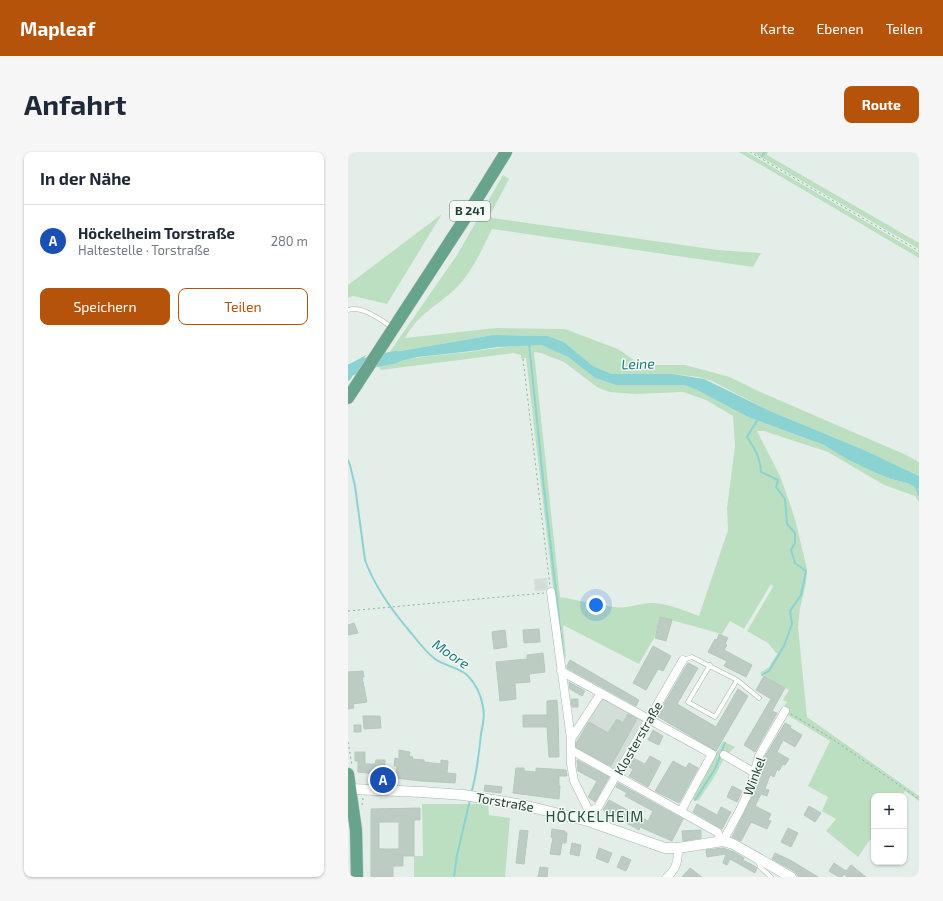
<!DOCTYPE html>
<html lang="de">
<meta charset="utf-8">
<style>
:root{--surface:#fff;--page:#f6f6f7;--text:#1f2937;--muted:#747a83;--line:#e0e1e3;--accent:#b45309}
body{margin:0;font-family:"Exo 2",sans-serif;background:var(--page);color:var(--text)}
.controls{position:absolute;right:12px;bottom:12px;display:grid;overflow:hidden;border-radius:8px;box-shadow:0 1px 3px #0004}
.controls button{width:36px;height:36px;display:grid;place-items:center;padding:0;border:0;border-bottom:1px solid var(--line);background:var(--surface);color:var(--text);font:20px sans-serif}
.you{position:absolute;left:248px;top:453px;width:14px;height:14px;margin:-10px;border:3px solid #fff;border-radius:50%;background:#1a73e8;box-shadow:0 0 0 6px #1a73e833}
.badge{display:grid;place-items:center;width:26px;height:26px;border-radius:50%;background:var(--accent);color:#fff;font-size:13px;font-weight:700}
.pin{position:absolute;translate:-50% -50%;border:2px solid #fff;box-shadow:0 1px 4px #0006}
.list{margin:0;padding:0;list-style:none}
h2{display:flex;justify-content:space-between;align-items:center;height:52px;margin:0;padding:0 16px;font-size:17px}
h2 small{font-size:13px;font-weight:400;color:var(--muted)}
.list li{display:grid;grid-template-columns:26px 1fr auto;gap:12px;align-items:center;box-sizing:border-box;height:72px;padding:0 16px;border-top:1px solid var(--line)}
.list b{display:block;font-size:15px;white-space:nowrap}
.list p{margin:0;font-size:13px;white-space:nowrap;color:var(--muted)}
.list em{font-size:13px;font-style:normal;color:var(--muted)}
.actions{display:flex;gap:8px;padding:12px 16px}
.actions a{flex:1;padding:9px 0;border:1px solid var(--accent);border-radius:8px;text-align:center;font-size:14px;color:var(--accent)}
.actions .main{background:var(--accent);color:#fff}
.map{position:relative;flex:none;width:571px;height:725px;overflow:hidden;border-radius:8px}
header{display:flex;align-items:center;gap:24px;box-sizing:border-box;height:56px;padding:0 20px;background:var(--accent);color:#fff}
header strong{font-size:19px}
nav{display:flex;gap:22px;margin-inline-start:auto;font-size:14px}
.intro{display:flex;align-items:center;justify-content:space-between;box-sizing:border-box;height:96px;padding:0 24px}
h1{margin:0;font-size:28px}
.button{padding:10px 18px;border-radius:8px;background:var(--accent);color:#fff;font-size:14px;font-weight:700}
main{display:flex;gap:24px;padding:0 24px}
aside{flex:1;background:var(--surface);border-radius:8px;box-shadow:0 1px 3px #0004}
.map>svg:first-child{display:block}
.built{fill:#d2ded7}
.green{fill:#bddfc1;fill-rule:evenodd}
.water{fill:#8bd2d3}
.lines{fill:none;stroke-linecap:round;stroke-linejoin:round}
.stream{stroke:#8bd2d3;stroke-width:2}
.river{stroke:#8bd2d3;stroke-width:12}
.building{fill:#bcccc3;stroke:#b6c7be;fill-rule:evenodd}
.service-casing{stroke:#a6b6ae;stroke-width:5}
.minor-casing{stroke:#a6b6ae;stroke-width:9}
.tertiary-casing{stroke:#a6b6ae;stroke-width:11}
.primary-casing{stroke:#c1cac6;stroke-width:13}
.path{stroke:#84b29d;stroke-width:1;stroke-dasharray:2 3;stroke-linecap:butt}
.service{stroke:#fff;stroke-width:4}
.minor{stroke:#fff;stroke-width:8}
.tertiary{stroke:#fff;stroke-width:10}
.primary{stroke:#68a48c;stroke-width:12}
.labels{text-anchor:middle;stroke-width:3;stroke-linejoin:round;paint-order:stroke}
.shield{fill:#f5faf6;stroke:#62786e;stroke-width:1}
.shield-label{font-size:12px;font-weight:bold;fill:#234034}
.street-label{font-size:13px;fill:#234034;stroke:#f5faf6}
.water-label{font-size:14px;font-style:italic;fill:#1b7b7d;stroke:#f5faf6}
.quarter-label{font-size:15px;letter-spacing:1px;fill:#1e523e;stroke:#f5faf6}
</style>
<header>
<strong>Mapleaf</strong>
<nav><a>Karte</a><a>Ebenen</a><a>Teilen</a></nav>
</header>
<div class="intro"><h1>Anfahrt</h1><a class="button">Route</a></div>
<main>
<aside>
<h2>In der Nähe<small></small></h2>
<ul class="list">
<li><span class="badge" style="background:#1a4fb4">A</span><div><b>Höckelheim Torstraße</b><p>Haltestelle · Torstraße</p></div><em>280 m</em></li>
</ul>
<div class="actions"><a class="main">Speichern</a><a>Teilen</a></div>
</aside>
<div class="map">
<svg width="571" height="725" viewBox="0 0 571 725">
<rect width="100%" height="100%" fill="#e4eee8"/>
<path class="built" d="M 199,426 L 200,438 L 187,439 L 186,427 Z
M 256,545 L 295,567 L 265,619 L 224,596 L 253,546 Z"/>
<path class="green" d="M 391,0 L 399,0 L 571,101 L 571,106 Z
M 404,0 L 420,0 L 419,3 L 571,91 L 571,97 Z
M 155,23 L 161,27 L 142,63 L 144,66 L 370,98 L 413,101 L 405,115 L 144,77 C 134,97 124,121 107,137 C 88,155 71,161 57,186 L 148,176 L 217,177 L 270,197 L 293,213 L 337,213 L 382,225 L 410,239 L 556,302 L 571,310 L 571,324 L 516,298 L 422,259 L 364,229 L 350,225 L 325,222 L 264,222 L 245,214 L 216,190 L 200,184 L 145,183 L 41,201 L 109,103 Z
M 94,62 L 39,152 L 5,144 L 0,146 L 0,133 Z
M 177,193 L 193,193 L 220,205 L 247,226 L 268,233 L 336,233 L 349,238 L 400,265 L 476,293 L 528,321 L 543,327 L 559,331 L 571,337 L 571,350 L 567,344 L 536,333 L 480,300 L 416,279 L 409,279 L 432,324 L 441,349 L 447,367 L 459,417 L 458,431 L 452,457 L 450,475 L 459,565 L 571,644 L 571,649 L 557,639 L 553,644 L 526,644 L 526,682 L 510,705 L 478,679 L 488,667 L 474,659 L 480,645 L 460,634 L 482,589 L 438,562 L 441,558 L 436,554 L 439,550 L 435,548 L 441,538 L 412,521 L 421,515 L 429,502 L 420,491 L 399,479 L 425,435 L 423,432 L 396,477 L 382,469 L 374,482 L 312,465 L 306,486 L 291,512 L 215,473 L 218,506 L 213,503 L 178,206 L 173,207 L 173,203 L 165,201 L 33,218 L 30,214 C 60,205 91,203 122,200 C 140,197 158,195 177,193 ZM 186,200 L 193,201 L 216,210 L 245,232 L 251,236 L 261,240 L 287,242 L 335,240 L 358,248 L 385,264 L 387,294 L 379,356 L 380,378 L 351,464 C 337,459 322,452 306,451 C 293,450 281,457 267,455 C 248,453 230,448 212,445 Z
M 375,589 L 387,595 L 377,605 L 365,627 L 350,649 L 343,647 Z
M 74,652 L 140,652 L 141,663 L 162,666 L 157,725 L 66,725 L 66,704 L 75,704 Z"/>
<path class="water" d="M 145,183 L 200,184 L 216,190 L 245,214 L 264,222 L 325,222 L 356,227 L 422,259 L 516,298 L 571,324 L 571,337 L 559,331 L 543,327 L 528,321 L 499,307 L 476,293 L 400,265 L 349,238 L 336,233 L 268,233 L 247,226 L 220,205 L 193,193 L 149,195 L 124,199 L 70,205 L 30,214 L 37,202 L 41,201 Z
M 18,203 L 2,228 L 0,229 L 0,213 Z"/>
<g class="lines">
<path class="stream" d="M 414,4 L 417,0
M 181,191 L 195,327 L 215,501
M 410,267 L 399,285 C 407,297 412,305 413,320 L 430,328 L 428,335 L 437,347 L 439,372 L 447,381 L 447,391 L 443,398 L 447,411 L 458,419 L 453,443 L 442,459 L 444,472 L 436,494 L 421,519 L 414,523
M 0,308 L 2,313 L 7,334 L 17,408 C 27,436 45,460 64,482 C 71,491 78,500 87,507 C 97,514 110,515 119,523 C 128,532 133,542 135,555 C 137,563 135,573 133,582 C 131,602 129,622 123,642
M 567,333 L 571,343
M 347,648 L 367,617 L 377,591
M 106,725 L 109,703 L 122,648"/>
<path class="river" d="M 0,219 L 22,210 L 48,205"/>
</g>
<path class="building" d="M 312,465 L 324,468 L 318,489 L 307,486 Z
M 6,471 L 10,481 L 0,483 L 0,473 Z
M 191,477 L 192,490 L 176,491 L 175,478 Z
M 157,478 L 159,495 L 146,497 L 144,480 Z
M 371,482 L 380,486 L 377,492 L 379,493 L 376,498 L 404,513 L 398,525 L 376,514 L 379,509 L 360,500 L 367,487 L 369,488 Z
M 305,494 L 323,504 L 315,519 L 310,517 L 298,538 L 285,531 Z
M 195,501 L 197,520 L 181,522 L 182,530 L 167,531 L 168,547 L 152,549 L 148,510 L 179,507 L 179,503 Z
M 222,508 L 291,548 L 288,554 L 219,516 L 219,514 Z
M 340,511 L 350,516 L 329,552 L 368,575 L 390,537 L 400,544 L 368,599 L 309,564 Z
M 15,519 L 16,525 L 14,525 L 19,550 L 5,552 L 6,556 L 0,557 L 0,520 Z
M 416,524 L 437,536 L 424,559 L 429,561 L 407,600 L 396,593 L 423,547 L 408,538 Z
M 221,530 L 237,539 L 234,544 L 222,537 Z
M 223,547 L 230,547 L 230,555 L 224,555 Z
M 209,548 L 210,564 L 211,605 L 201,605 L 199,575 L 175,575 L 175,563 L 199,563 L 199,549 Z
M 280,562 L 289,567 L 263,614 L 228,595 L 228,592 L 241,570 L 260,581 L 269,567 L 275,571 Z
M 15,564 L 32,564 L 33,576 L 16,577 Z
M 437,571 L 443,574 L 442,576 L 454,583 L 447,595 L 435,588 L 429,600 L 441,607 L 437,613 L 435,612 L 431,619 L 429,617 L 426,625 L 422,623 L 417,637 L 421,638 L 419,644 L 413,642 L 407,654 L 423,662 L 420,668 L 423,669 L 419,677 L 403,670 L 393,689 L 384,685 L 407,639 L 417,610 L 416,606 Z
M 6,573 L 13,573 L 13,580 L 6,580 Z
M 305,578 L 315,584 L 311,593 L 300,588 Z
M 51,598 L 62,600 L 61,604 L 65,605 L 64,607 L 76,608 L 76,610 L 93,612 L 93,608 L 100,609 L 99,621 L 108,622 L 107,631 L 73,629 L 47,626 L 49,614 L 46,614 L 47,606 L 51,607 Z
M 7,600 L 17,600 L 17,612 L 27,612 L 28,608 L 37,608 L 36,623 L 10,620 L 10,609 L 7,609 Z
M 302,604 L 313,610 L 300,635 L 281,624 L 285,617 L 281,615 L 285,606 L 297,612 Z
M 229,608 L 261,625 L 247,650 L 240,645 L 249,629 L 230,619 Z
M 325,609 L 338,616 L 341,611 L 350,616 L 331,651 L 307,639 Z
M 168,616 L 176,616 L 176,619 L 188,620 L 188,616 L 218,618 L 219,624 L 211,624 L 211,633 L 212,634 L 211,647 L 165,641 Z
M 270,631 L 335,667 L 324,689 L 292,675 L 291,678 L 255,658 L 261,648 L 300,669 L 305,659 L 277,644 L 279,641 L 268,635 Z
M 137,633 L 154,635 L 153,641 L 136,639 Z
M 384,634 L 394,639 L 389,650 L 379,645 Z
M 349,652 L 369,663 L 373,655 L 383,660 L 374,677 L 345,660 Z
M 461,654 L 473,661 L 467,670 L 456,663 Z
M 72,656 L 72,668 L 66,668 L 66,704 L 55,704 L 55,714 L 45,714 L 45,725 L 23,725 L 23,657 ZM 31,670 L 51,670 L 51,697 L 31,697 Z
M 440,676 L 450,681 L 443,695 L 433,690 Z
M 204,677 L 217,679 L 217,680 L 219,681 L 218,691 L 214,691 L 212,703 L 202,702 L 205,686 L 203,685 Z
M 172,678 L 180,679 L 176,712 L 168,711 Z
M 353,678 L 353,686 L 335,689 L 334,679 Z
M 224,691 L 233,693 L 231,704 L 222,702 Z
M 251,696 L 264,701 L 260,711 L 248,706 Z
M 375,696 L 386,700 L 396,706 L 395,708 L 408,715 L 409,716 L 407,721 L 382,707 L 379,713 L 375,711 L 378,702 L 359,705 L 358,698 Z
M 427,701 L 444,709 L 470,725 L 451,725 L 446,719 L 424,707 Z
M 274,704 L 283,708 L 278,719 L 269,715 Z
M 486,711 L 498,719 L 503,713 L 518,725 L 499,725 L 496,722 L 494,725 L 491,725 L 481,719 Z
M 192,715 L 200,716 L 199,725 L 190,725 Z
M 342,716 L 354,725 L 334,725 Z"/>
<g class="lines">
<defs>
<path id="service" d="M 0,158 C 14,153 33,168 45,176
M 335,508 L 344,505 L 389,528 L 411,546
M 362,513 L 340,550 L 367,565 L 389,528
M 410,709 L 412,715 L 423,725"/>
<path id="minor" d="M 203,440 L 223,587 L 223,612 L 226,629 L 242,661 L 240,669
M 213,519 L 364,602 L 333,659
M 223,587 L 253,541
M 223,598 L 369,680 L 375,689 L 392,658 L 402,637 L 411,604 L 437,559
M 376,603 L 407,621
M 242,661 L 250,655 L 335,508
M 319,725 C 329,717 330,708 330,696"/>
<path id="tertiary" d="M 3,637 L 74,640 L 116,643 L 175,653 L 240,669 L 317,696 L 330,696 L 375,689 L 385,692 L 443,725"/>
<path id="primary" d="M 0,246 L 114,71 L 158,0
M 0,622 L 8,678 L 9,725"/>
</defs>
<use href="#service" class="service-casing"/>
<use href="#minor" class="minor-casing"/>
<use href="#tertiary" class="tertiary-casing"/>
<use href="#primary" class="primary-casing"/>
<path class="path" d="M 402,0 L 571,99
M 175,207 L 202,434
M 0,459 L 196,441
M 443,562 L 486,588 L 571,647
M 0,590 L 4,613
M 14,653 L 15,646"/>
<use href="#service" class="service"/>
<use href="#minor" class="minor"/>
<use href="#tertiary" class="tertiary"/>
<use href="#primary" class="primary"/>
</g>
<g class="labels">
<rect class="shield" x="102" y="49" width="40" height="20" rx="3"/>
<g class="shield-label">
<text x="122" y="63">B 241</text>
</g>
<g class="street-label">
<text transform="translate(290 586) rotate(-60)" y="5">Klosterstraße</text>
<text transform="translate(406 624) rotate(-70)" y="5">Winkel</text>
<text transform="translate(157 650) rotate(10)" y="5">Torstraße</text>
</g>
<g class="water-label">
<text transform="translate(290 212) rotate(-2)" y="5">Leine</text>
<text transform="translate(103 502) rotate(34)" y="5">Moore</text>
</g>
<g class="quarter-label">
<text x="247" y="670">HÖCKELHEIM</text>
</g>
</g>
</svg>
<div class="controls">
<button>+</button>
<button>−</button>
</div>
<div class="you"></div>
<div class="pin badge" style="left:35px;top:628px;background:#1a4fb4">A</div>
</div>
</main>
